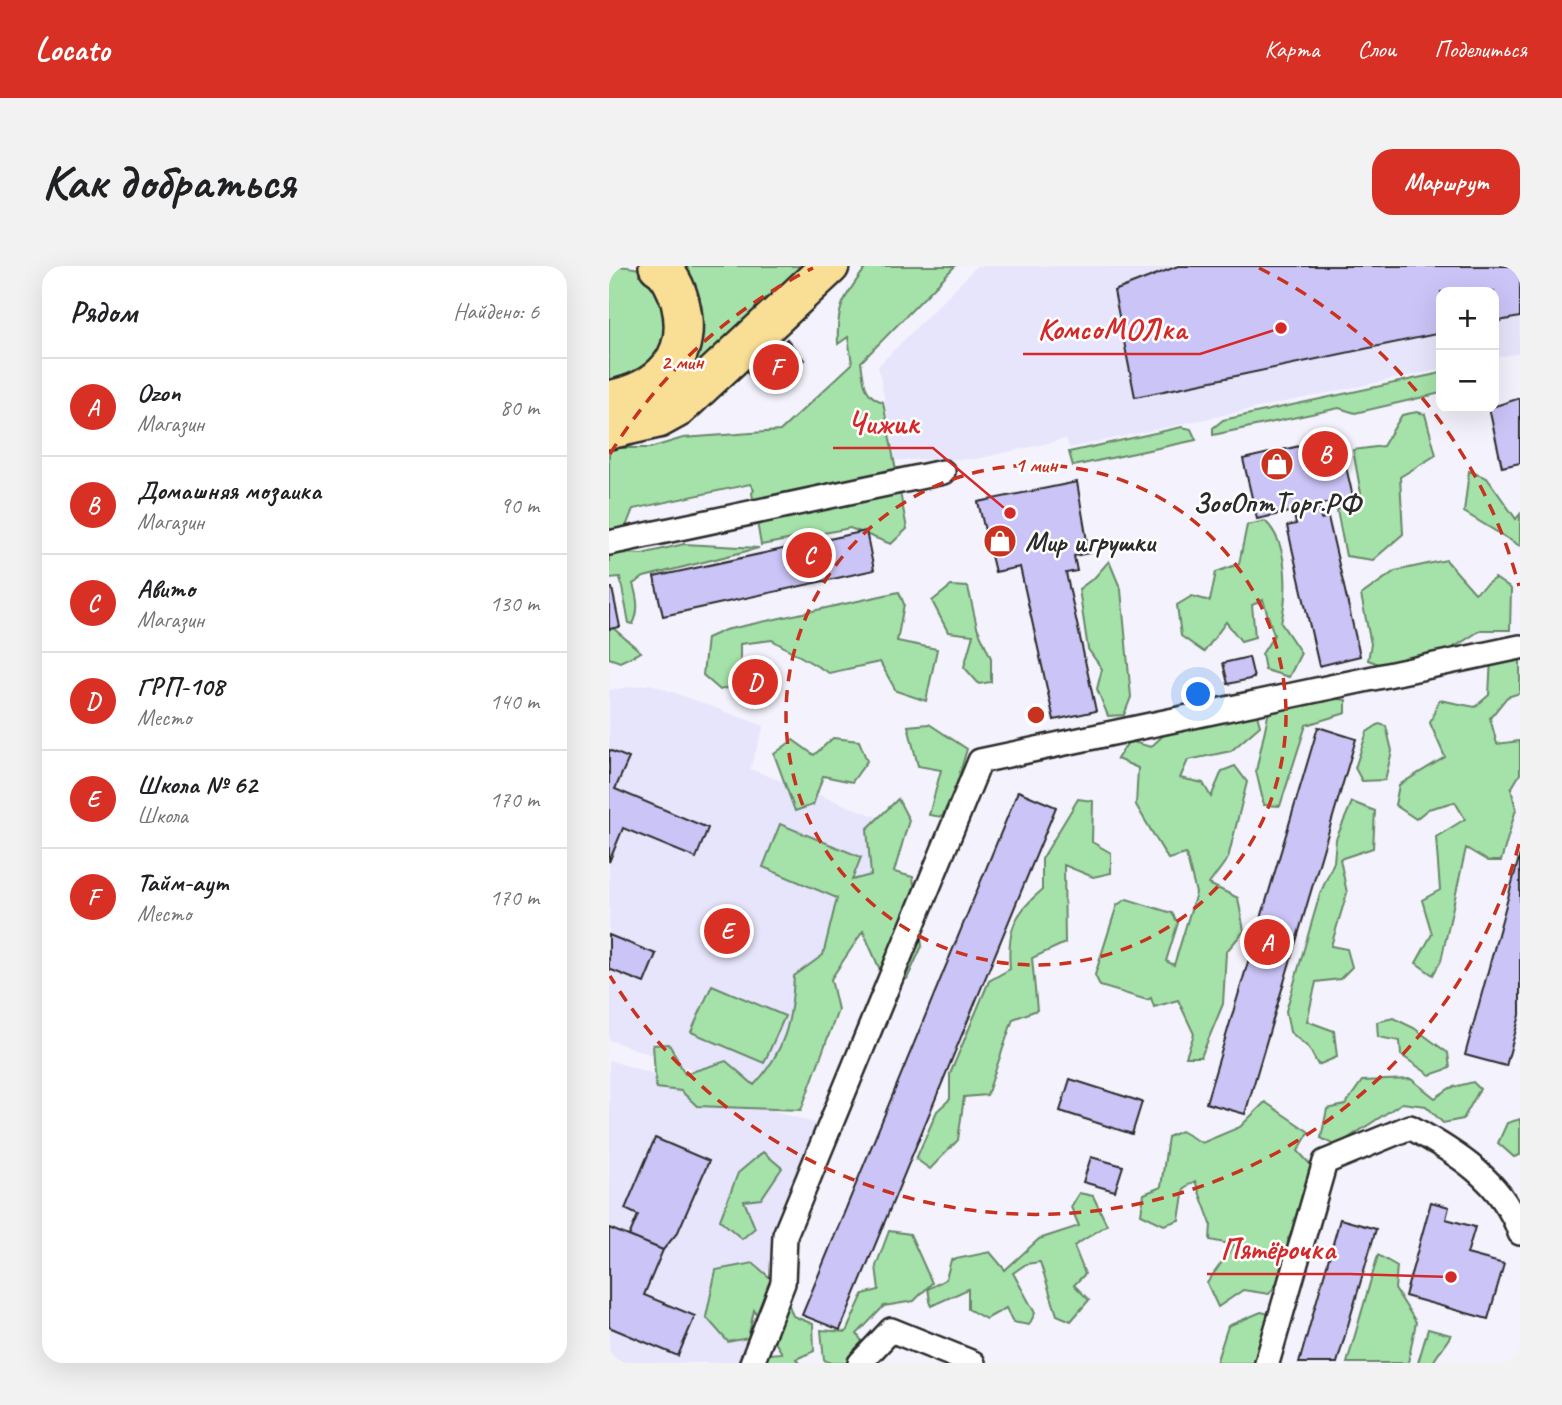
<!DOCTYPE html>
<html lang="ru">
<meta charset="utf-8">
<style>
:root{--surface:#fff;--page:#f2f2f2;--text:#202124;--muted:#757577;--line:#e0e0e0;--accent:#d93025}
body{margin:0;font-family:Caveat,sans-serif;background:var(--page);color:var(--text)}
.controls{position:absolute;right:21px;top:21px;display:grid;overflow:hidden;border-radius:14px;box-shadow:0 7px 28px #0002}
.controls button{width:63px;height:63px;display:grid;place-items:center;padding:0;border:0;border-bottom:2px solid var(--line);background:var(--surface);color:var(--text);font:35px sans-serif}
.you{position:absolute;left:590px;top:429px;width:24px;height:24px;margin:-18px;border:5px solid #fff;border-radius:50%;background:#1a73e8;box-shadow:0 0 0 10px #1a73e833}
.badge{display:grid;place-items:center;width:46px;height:46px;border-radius:50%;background:var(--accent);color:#fff;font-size:23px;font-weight:700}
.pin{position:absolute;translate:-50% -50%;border:4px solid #fff;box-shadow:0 2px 7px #0006}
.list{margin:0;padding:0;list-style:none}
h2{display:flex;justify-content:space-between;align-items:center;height:91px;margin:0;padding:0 28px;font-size:30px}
h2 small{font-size:23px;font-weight:400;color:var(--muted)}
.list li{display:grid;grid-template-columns:46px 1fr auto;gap:21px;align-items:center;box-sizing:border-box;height:98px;padding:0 28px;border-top:2px solid var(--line)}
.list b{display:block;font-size:26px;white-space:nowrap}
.list p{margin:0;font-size:23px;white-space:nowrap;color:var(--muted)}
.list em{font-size:23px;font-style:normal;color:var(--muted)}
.map{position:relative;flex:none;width:911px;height:1097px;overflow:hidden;border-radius:21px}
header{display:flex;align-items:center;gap:42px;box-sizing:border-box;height:98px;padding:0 35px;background:var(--accent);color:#fff}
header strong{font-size:33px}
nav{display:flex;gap:38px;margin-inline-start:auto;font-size:24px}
.intro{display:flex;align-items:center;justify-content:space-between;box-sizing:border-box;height:168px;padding:0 42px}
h1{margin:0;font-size:49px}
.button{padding:18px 32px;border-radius:21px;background:var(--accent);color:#fff;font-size:24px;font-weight:700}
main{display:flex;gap:42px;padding:0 42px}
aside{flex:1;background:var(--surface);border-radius:21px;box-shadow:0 7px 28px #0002}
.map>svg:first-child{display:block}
.built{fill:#e7e5fb}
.green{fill:#a5e2a9;stroke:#68866a;stroke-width:2}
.building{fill:#cac4f7;stroke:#2b2b2b;stroke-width:2}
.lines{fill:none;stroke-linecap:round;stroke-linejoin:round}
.street-casing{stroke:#2b2b2b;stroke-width:28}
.primary-casing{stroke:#2b2b2b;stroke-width:42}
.street{stroke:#fff;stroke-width:23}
.primary{stroke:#f9df96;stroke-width:37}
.ring{fill:none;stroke:#c8321e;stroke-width:3.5;stroke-dasharray:12 9}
.labels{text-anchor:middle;stroke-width:5;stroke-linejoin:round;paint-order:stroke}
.poi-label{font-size:28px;font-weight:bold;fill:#2b2b2b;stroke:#fff}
.centre{fill:#c8321e;stroke:#fff;stroke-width:3.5}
.ring-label{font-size:21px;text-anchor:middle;font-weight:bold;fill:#c8321e;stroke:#fff;stroke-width:5;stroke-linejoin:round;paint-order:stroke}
.leader{fill:none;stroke:#d62828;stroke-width:2.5}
.callout-dot{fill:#d62828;stroke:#fff;stroke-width:2.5}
.callout-label{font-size:30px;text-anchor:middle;font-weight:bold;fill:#d62828;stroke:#fff;stroke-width:5;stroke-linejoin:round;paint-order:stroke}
</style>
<header>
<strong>Locato</strong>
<nav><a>Карта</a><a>Слои</a><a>Поделиться</a></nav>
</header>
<div class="intro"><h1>Как добраться</h1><a class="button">Маршрут</a></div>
<main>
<aside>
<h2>Рядом<small>Найдено: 6</small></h2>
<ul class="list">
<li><span class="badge">A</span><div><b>Ozon</b><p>Магазин</p></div><em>80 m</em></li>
<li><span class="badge">B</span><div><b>Домашняя мозаика</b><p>Магазин</p></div><em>90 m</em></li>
<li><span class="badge">C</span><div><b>Авито</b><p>Магазин</p></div><em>130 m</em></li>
<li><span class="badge">D</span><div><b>ГРП-108</b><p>Место</p></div><em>140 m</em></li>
<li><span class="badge">E</span><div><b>Школа № 62</b><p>Школа</p></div><em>170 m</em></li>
<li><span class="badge">F</span><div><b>Тайм-аут</b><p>Место</p></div><em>170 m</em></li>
</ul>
</aside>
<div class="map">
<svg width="911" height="1097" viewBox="0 0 911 1097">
<rect width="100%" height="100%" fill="#f4f3fd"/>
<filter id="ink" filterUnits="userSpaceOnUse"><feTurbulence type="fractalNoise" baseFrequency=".0143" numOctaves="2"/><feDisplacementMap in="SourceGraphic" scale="14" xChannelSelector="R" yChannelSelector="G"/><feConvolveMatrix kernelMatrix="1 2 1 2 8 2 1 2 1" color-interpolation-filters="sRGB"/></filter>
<g filter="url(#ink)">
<path class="built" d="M 368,0 L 911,0 L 911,87 L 885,92 L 885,26 L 832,26 L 832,103 L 460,182 L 457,173 L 368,193 L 287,194 L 269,100 Z
M 42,418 L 155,460 L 141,503 L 282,556 L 167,833 L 0,774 L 0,424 Z
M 0,794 L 215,860 L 151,1025 L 130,1097 L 0,1097 Z"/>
<path class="green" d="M 0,0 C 66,0 60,29 62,84 L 0,125 Z
M 66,0 L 207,0 L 63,136 Z
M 258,0 L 346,0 L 252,96 C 255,115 254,130 274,136 L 298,263 L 282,278 L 241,262 L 152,279 L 143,227 L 145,224 L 141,218 L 24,243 L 16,263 L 0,267 L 0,182 L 41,182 L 74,172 L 171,165 L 243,98 L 239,71 L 229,78 C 227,39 236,30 258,0 Z
M 832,107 L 832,127 L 746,147 L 730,142 L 604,169 L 604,162 L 614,154 Z
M 808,146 L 816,148 L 827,189 L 791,211 L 794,268 L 764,294 L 737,290 L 728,244 L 753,233 L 744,184 L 774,180 L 793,149 Z
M 573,161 L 582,163 L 587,174 L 464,200 L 460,186 Z
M 860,205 L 878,212 L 907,253 L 911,248 L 911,280 L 855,246 Z
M 656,255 C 680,277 679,327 672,357 L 692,387 L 680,411 L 656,404 L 653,388 L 665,369 L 654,334 L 643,339 L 646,371 L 632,375 L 617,356 L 595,386 L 572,370 L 568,339 L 583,330 L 601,335 L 607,306 L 630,298 L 638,259 Z
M 0,273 L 11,287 L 33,288 L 75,278 L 150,282 L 35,311 L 24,318 C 28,331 31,345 24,358 L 20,357 L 11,311 L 0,312 Z
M 837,294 L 866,327 L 886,312 L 902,323 L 901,364 L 872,364 L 842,383 L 775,400 L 759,394 L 762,378 L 752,329 L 786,305 Z
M 500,295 L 512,324 L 522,431 L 515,449 L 499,450 L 488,423 L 493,403 L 479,383 L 470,323 L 486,311 Z
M 342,320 L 359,321 L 368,361 L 382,392 L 382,416 L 370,418 L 355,401 L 364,369 L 339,366 L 323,335 Z
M 290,326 L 295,338 L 288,375 L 328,383 L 317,435 L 287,425 L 271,396 L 220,407 L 163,374 L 131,378 L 131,418 L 111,424 L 94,409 L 98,372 L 116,364 Z
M 4,362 L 32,386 L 11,396 L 0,392 L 0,363 Z
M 882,392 L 911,392 L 911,427 L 898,431 L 881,452 L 888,478 L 911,475 L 911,508 L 902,523 L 907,543 L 892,595 L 879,595 L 857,582 L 832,695 L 824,709 L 807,697 L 823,668 L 813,634 L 831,624 L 827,571 L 856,553 L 846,536 L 819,543 L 807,553 L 786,539 L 790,519 L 836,491 L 821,457 L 830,434 L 866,441 L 880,429 Z
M 702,429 L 737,434 L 737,447 L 697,459 L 671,540 L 655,539 L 647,505 L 661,440 Z
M 646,442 L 651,460 L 622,485 L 579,494 L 571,512 L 594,517 L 602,531 L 613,505 L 626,500 L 638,516 L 619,592 L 600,618 L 629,632 L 635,665 L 617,686 L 614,738 L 592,791 L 577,791 L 585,768 L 569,734 L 545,741 L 542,732 L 538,734 L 491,720 L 486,709 L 508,639 L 518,633 L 563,647 L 569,657 L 557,695 L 565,699 L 587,627 L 577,588 L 559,593 L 527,539 L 529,502 L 508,493 L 520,475 L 542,481 L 562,462 Z
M 320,458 L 358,483 L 347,520 L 333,551 L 320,549 L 332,504 L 309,500 L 299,460 Z
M 770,458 L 777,460 L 783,485 L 776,514 L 753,515 L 746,502 L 758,466 Z
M 224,472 L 250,475 L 258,495 L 243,516 L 214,510 L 204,539 L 186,545 L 165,488 L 184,474 L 205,489 Z
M 289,533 L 300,554 L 285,606 L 304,611 L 313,680 L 298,713 L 275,713 L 254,665 L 222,713 L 229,744 L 192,844 L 88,840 L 72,825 L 47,822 L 44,779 L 60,778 L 76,808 L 117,795 L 145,819 C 176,786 183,754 185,710 L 214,689 L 228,632 L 154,601 L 171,558 L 252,591 L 243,614 L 262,609 L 258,563 Z
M 469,533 L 484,535 L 483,576 L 502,587 L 502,607 L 484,611 L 455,599 L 456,677 L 423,692 L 428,744 L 404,753 L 378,829 L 355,831 L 349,874 L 321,903 L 307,893 L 328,845 L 341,833 L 341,808 L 380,715 L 401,703 C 398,666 404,648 433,624 L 433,593 Z
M 743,536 L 766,545 L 764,582 L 731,593 L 738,627 L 722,680 L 738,683 L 743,701 L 731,713 L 707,716 L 698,755 L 725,765 L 728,791 L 709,799 L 700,782 L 681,766 L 677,745 L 711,628 L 725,596 L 727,573 Z
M 103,719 L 176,750 L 155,797 L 82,766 Z
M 784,752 L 805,762 L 839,787 L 841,802 L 821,809 L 792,789 L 791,775 L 769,771 L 768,756 Z
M 802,813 L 826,832 L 841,822 L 864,816 L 871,823 L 854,853 L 834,857 L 817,840 L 793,837 L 727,880 L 712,872 L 718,843 L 736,839 L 753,815 Z
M 656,836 L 700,866 L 689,885 L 711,909 L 701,960 L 679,972 L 678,1004 L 660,1028 L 634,1024 L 609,1041 L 598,1017 L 625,979 L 601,974 L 602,958 L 586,915 L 575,922 L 570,954 L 555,959 L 532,948 L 535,928 L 552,921 L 559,871 L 572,865 L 593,877 L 631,861 Z
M 911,853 L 911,889 L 905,891 L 889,877 L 898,857 Z
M 154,886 L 173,902 L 152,933 L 135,935 L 146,962 L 133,973 L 111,954 L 129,907 Z
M 470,927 L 484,930 L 498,959 L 465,980 L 476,1008 L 465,1019 L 480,1034 L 462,1055 L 448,1049 L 431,996 L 417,998 L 404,1007 L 426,1047 L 420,1059 L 404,1056 L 397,1042 L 377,1053 L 359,1043 L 359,1023 L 322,1040 L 319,1023 L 337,1013 L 342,994 L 381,986 L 396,1004 L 430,973 L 470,960 L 462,941 Z
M 280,965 L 301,968 L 323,1017 L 305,1035 L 275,1040 L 248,1068 L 268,1097 L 222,1097 L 215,1094 L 212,1064 L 237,1066 L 254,1028 L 270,1024 L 267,1000 Z
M 769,989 L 788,1000 L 786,1023 L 807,1056 L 799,1097 L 738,1097 Z
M 144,997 L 174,1023 L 184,1050 L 204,1058 L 205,1085 L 187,1093 L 190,1097 L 142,1097 L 147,1089 L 173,1087 L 145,1044 L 139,1072 L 119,1076 L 97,1051 L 107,1004 Z
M 652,1046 L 681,1053 L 667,1097 L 607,1097 L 619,1060 Z
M 819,1063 L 842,1069 L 824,1096 L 809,1097 Z"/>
<path class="building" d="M 569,0 L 911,0 L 911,51 L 885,56 L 885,26 L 832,26 L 832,67 L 526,131 L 505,25 Z
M 178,73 L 195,94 L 166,119 L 151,120 L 139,107 Z
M 911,132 L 911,197 L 893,201 L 880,142 Z
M 730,171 L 744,231 L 709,239 L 712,253 L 719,251 L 751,390 L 710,400 L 678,260 L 687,258 L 684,245 L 648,253 L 634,193 Z
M 468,216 L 480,287 L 465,290 L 468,305 L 457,307 L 487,445 L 445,454 L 411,301 L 386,306 L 369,236 Z
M 257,265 L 265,304 L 54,350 L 45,311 Z
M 0,322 L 3,322 L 11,361 L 0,363 Z
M 640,391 L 645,412 L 619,418 L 614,397 Z
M 142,404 L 157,411 L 151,427 L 135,420 Z
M 709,461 L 747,473 L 636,848 L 597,837 Z
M 0,484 L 20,492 L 6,523 L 99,562 L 87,592 L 14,562 L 0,596 Z
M 409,525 L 447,541 L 231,1064 L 193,1049 Z
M 911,588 L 911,749 L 897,800 L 856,789 Z
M 0,669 L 47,688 L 35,717 L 0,703 Z
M 461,813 L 533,836 L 523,868 L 451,845 Z
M 46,872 L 100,895 L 69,966 L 54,984 L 20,970 L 29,949 L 16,943 Z
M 482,891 L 514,900 L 506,925 L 474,916 Z
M 822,936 L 840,941 L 837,953 L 866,961 L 858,988 L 895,998 L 879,1053 L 796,1030 Z
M 731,953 L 767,963 L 728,1097 L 690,1097 Z
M 0,962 L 54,984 L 35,1029 L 86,1050 L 69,1090 L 0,1061 Z"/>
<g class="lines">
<defs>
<path id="street" d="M 0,277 L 334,206
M 143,1097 L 174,1017 L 176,969 L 371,495 L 911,381
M 251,1097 L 282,1064 L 364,1097
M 658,1097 L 716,896 L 801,861 C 846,886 894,915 911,967"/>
<path id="primary" d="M 0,134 C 52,124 85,91 71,36 C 68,24 60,6 49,0
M 0,164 L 49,153 L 69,142 L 221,0"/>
</defs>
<use href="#street" class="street-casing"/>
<use href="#primary" class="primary-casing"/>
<use href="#street" class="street"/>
<use href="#primary" class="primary"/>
</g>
</g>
<g class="ring">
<circle cx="427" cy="449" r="250"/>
<path d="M910 578A500 500 0 0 1 1 710M1 188A500 500 0 0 1 204 2M650 2A500 500 0 0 1 910 320"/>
</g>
<defs>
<symbol id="shop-disc" viewBox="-11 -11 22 22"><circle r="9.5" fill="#c8321e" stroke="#fff"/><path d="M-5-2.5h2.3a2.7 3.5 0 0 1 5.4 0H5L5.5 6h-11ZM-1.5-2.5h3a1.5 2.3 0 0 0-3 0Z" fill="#fff"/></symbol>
</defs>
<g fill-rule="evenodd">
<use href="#shop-disc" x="649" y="179" width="38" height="38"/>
<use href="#shop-disc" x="372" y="256" width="38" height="38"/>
</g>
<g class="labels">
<g class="poi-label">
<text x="668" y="246">ЗооОптТорг.РФ</text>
<text x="416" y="285" text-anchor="start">Мир игрушки</text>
</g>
</g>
<circle cx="427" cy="449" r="10" class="centre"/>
<g class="ring-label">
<text x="73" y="103">2 мин</text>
<text x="427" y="206">1 мин</text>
</g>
<path class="leader" d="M672 62L591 88H414M401 247L324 182H224M842 1011L741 1008H598"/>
<g class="callout-dot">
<circle cx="672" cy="62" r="7"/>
<circle cx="401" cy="247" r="7"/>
<circle cx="842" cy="1011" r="7"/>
</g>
<g class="callout-label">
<text x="503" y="73">КомсоМОЛка</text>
<text x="274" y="167">Чижик</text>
<text x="669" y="993">Пятёрочка</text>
</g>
</svg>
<div class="controls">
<button>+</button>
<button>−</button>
</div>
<div class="you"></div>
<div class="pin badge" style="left:658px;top:676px">A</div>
<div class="pin badge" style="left:716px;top:188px">B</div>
<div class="pin badge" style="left:200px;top:289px">C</div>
<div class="pin badge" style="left:146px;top:416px">D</div>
<div class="pin badge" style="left:118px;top:665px">E</div>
<div class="pin badge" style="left:167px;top:101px">F</div>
</div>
</main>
